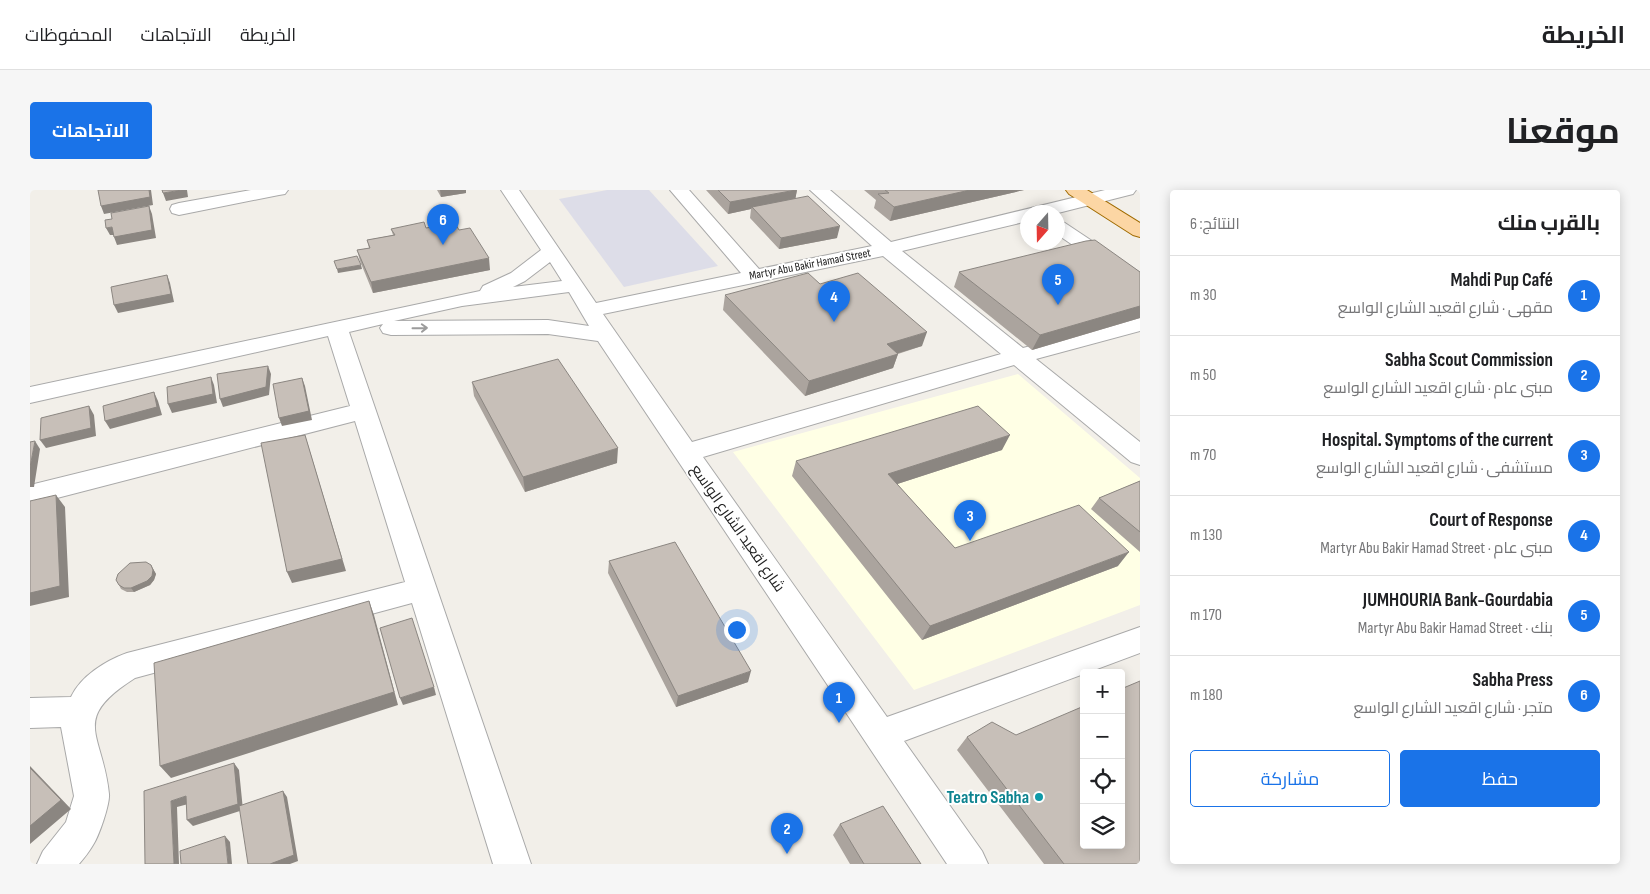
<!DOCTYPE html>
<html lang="ar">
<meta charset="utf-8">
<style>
:root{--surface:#fff;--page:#f6f6f6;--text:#202124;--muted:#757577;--line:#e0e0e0;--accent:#1a73e8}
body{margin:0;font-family:"Sofia Sans Condensed",Cairo,sans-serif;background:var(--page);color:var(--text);direction:rtl}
.controls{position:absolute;right:15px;bottom:15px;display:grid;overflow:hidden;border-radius:5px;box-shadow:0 2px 12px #0003}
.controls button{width:45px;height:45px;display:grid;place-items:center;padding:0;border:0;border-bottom:1px solid var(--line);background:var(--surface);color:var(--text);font:25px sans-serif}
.compass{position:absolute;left:990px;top:15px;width:45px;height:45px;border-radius:50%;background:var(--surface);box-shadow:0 2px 12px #0003;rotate:200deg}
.you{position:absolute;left:706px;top:439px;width:18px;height:18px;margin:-12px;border:4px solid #fff;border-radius:50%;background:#1a73e8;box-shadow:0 0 0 8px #1a73e833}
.badge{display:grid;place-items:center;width:32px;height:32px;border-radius:50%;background:var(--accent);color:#fff;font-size:16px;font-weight:700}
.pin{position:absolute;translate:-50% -41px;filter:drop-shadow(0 1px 2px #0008)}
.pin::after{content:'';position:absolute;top:26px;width:18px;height:15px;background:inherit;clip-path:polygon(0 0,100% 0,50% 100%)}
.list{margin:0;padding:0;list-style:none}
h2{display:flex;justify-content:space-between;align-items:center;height:65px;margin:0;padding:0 20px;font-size:21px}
h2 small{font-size:16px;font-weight:400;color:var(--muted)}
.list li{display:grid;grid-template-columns:32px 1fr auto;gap:15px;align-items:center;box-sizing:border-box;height:80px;padding:0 20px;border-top:1px solid var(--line)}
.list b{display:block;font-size:19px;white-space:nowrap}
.list p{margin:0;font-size:16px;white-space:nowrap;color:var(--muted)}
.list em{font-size:16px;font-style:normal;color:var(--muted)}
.actions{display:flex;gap:10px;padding:15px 20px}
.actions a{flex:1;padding:11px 0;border:1px solid var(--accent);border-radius:5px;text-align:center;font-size:18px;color:var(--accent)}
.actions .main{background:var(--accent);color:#fff}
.icon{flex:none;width:28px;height:28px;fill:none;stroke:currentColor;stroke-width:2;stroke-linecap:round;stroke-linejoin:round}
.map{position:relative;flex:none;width:1110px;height:674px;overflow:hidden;direction:ltr;border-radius:5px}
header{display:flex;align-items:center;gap:30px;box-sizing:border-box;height:70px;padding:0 25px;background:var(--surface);border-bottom:1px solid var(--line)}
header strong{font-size:24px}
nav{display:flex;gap:28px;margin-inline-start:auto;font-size:18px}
.intro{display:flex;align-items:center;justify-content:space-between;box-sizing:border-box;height:120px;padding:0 30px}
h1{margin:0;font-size:35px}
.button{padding:12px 22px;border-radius:5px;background:var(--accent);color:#fff;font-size:18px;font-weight:700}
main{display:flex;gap:30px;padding:0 30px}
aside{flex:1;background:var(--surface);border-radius:5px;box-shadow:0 2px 12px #0003}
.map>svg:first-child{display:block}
.education{fill:#ffffe5}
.plaza{fill:#dddde8}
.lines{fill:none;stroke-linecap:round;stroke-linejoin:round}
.minor-casing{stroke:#a9a9a9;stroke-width:2}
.major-casing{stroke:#a06b00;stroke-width:2}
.minor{fill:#fff;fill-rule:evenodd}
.major{fill:#fcd6a4;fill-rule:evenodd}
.wall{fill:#aba49e}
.shaded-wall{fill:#8b8681}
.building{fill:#c7bfb8;stroke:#8b8681}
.oneway{stroke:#9c9c9c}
.culture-dot{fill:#0f9aa8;stroke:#fff;stroke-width:2}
.labels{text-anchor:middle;stroke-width:4;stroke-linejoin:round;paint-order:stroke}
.far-street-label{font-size:12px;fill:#222;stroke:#fff}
.street-label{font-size:15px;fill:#222;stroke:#fff}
.near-culture-label{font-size:18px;font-weight:bold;fill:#0d838f;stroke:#fff;text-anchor:end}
</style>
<header>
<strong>الخريطة</strong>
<nav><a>الخريطة</a><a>الاتجاهات</a><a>المحفوظات</a></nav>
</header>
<div class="intro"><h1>موقعنا</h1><a class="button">الاتجاهات</a></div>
<main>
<aside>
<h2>بالقرب منك<small>النتائج: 6</small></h2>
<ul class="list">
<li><span class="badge">1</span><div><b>Mahdi Pup Café</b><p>مقهى · شارع اقعيد الشارع الواسع</p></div><em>30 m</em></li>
<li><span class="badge">2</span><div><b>Sabha Scout Commission</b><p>مبنى عام · شارع اقعيد الشارع الواسع</p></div><em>50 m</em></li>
<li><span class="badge">3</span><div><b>Hospital. Symptoms of the current</b><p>مستشفى · شارع اقعيد الشارع الواسع</p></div><em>70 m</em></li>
<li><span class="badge">4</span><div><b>Court of Response</b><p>مبنى عام · Martyr Abu Bakir Hamad Street</p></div><em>130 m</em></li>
<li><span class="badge">5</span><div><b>JUMHOURIA Bank-Gourdabia</b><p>بنك · Martyr Abu Bakir Hamad Street</p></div><em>170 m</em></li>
<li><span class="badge">6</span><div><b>Sabha Press</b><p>متجر · شارع اقعيد الشارع الواسع</p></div><em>180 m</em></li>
</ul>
<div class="actions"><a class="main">حفظ</a><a>مشاركة</a></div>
</aside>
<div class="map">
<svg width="1110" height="674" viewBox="0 0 1110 674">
<rect width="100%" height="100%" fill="#f2efe9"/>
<path class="education" d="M 988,184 L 1110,288 L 1110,415 L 884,500 L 703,262 Z"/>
<path class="plaza" d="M 577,0 L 619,0 L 688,76 L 594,97 L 529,9 Z"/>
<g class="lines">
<defs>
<path id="minor" d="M 221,0 L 258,0 L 255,4 L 249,5 L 149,25 L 142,23 L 140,19 L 142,15 L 149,13 Z
M 471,0 L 489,0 L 566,113 L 711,83 L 640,0 L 659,0 L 729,79 L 842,56 L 780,0 L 800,0 L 861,52 L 1075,0 L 1106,0 L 1103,4 L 1028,23 L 998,22 L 998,31 L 872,61 L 993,158 L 1110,127 L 1110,141 L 1006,169 L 1110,252 L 1110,275 L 1101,272 L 984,175 L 673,267 L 857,527 L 1110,437 L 1110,463 L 874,551 L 952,661 L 958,674 L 917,674 L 568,151 L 518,144 L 361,145 L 353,143 L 350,138 L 353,134 L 319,142 L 501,674 L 463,674 L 382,413 L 105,488 C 39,530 73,543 79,604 C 80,614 69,646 63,655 C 59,662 54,668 49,674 L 7,674 L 13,661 L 36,632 L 44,606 L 31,537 L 0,538 L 0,508 L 41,507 C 51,486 75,471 97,463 L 375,392 L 325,231 L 0,315 L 0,295 L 320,216 L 298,146 L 0,213 L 0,197 L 450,101 L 453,96 L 481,83 L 511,60 ZM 853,66 L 971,164 L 662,252 L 573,124 ZM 520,72 L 532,91 L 483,97 L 495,91 ZM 539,102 L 559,136 L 518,130 L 364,131 L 432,116 Z
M 1028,31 L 1035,33 L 1110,83 L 1110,98 L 1103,96 L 1028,45 Z"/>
<path id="major" d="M 1036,0 L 1057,0 L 1110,33 L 1110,47 L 1103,45 L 1039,4 Z"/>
</defs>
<use href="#minor" class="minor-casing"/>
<use href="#major" class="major-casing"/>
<use href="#minor" class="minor"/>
<use href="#major" class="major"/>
</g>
<path class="wall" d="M 407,0 L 436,0 L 436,3 L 411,7 Z
M 676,0 L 767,0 L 765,9 L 807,48 L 749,59 L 720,28 L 721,19 L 698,24 Z
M 834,0 L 994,0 L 860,31 L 844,18 L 846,10 Z
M 396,38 L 429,40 L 460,80 L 343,103 L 330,71 L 327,60 L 339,58 L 337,50 L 363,45 L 361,39 Z
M 929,82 L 1110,82 L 1110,128 L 1002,160 L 924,97 Z
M 790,94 L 892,156 L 868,164 L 863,178 L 775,206 L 693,120 L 695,105 Z
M 442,192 L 587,273 L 495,302 L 444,206 Z
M 972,260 L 867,294 L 925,358 L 1088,376 L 892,450 L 762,286 L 766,271 Z
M 1110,291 L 1110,362 L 1061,319 L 1069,308 Z
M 579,371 L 718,492 L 646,517 L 578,383 Z
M 123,379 L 126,384 L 124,390 L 120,395 L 104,402 L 97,402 L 91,399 L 89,395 Z
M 986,545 L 1110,674 L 1014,674 L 927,560 L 937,547 Z
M 810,634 L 891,674 L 820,674 L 803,645 Z"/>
<path class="shaded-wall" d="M 119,0 L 121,0 L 123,15 L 74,24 L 71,16 Z
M 152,0 L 157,0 L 158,7 L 136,11 L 133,3 Z
M 410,0 L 436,0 L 436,3 L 411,7 Z
M 767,0 L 765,11 L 722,17 L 721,19 L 698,24 L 700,12 Z
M 940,0 L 994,0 L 860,31 L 864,17 Z
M 119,16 L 122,24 L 126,48 L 87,55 L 84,47 Z
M 810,36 L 807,48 L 749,59 L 751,48 Z
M 82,37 L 86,45 L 80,45 L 76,38 Z
M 459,68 L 460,80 L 343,103 L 341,92 Z
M 331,75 L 332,79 L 308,83 L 307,79 Z
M 137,85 L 140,93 L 144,112 L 88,123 L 84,115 Z
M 1110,116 L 1110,128 L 1002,160 L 1010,145 Z
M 897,142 L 892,156 L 852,168 L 857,154 Z
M 868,164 L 863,178 L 775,206 L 779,191 Z
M 238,176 L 241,184 L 239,205 L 193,217 L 190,209 Z
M 181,187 L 184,195 L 187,213 L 142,223 L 138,214 Z
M 272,188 L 275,196 L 282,230 L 252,236 L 249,228 Z
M 124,202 L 128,211 L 132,225 L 80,239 L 75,231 Z
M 59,216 L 64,225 L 66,246 L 16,258 L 10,250 Z
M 275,245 L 316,381 L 262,393 L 257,382 Z
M 980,245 L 972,260 L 852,299 L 858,284 Z
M 5,251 L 10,259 L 4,297 L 0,297 L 0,277 Z
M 588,258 L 587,273 L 495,302 L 493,287 Z
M 26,305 L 35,317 L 39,407 L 0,416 L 0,403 Z
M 1099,362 L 1088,376 L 892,450 L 900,436 Z
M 121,375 L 126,384 L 124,390 L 120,395 L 104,402 L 101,398 Z
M 339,411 L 344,425 L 368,515 L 141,588 L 130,576 Z
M 721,481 L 718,492 L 646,517 L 648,506 Z
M 404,497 L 406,505 L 373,515 L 370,508 Z
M 204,573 L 209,580 L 213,620 L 163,636 L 157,630 Z
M 0,576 L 41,619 L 0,654 Z
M 253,601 L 257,607 L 268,671 L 260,674 L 240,674 Z
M 156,606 L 162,613 L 147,617 L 149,674 L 144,674 L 141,611 Z
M 195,646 L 200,652 L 202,674 L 198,674 Z"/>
<path class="building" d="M 68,0 L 119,0 L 120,7 L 71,16 Z
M 132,0 L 152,0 L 133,3 Z
M 688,0 L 766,0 L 700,12 Z
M 855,0 L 940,0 L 864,17 L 848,4 L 859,3 Z
M 778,6 L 810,36 L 751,48 L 722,17 Z
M 119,16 L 122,40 L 84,47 L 82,37 L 76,38 L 75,30 L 82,29 L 81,23 Z
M 394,32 L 396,38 L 425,33 L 429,40 L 440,38 L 459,68 L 341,92 L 327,60 L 340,58 L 337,50 L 365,45 L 361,39 Z
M 1065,50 L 1110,82 L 1110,116 L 1010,145 L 929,82 L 1056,51 Z
M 327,66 L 331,75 L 307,79 L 304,71 Z
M 778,83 L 790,94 L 828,83 L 897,142 L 857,154 L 868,164 L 779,191 L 695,105 Z
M 137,85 L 141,104 L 84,115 L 81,97 Z
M 528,169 L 588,258 L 493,287 L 442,192 Z
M 238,176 L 236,197 L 190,209 L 187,184 Z
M 181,187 L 183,204 L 138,214 L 137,197 Z
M 272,188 L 279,221 L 249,228 L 243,194 Z
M 124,202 L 127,217 L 75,231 L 73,216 Z
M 59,216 L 61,238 L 10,250 L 11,228 Z
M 948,216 L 980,245 L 858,284 L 925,358 L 1049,315 L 1099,362 L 900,436 L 766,271 Z
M 275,245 L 312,369 L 257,382 L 231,253 Z
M 5,251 L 0,277 L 0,252 Z
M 1110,291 L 1110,342 L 1069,308 Z
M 26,305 L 30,396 L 0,403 L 0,311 Z
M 645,352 L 721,481 L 648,506 L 579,371 Z
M 116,372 L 121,375 L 123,380 L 122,386 L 117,391 L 101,398 L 94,398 L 89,395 L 86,390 L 88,384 L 100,373 Z
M 339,411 L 364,502 L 130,576 L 124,473 Z
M 382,428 L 404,497 L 370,508 L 350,438 Z
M 1110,491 L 1110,674 L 1034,674 L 937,547 L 962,532 L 986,545 L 1054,516 L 1054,655 L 1091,655 L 1091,499 Z
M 204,573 L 208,614 L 157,630 L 156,606 L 141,611 L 144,674 L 115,674 L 114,601 Z
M 0,578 L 31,610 L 0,636 Z
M 253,601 L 264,665 L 240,674 L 218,674 L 209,616 Z
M 853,616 L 891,674 L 834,674 L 810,634 Z
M 195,646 L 198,674 L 151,674 L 150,661 Z"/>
<defs><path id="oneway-shaft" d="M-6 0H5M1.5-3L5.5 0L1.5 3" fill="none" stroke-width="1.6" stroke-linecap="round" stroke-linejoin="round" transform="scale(1.25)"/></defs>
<use class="oneway" href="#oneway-shaft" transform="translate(390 138) rotate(-1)"/>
<circle class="culture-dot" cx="1009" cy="607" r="5"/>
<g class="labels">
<g class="far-street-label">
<text transform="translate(780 74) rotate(-11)" y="4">Martyr Abu Bakir Hamad Street</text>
</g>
<g class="street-label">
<text transform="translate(708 338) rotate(55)" y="5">شارع اقعيد الشارع الواسع</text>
</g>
<g class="near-culture-label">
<text x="999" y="613">Teatro Sabha</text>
</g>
</g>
</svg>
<div class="controls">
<button>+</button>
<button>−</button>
<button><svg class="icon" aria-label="locate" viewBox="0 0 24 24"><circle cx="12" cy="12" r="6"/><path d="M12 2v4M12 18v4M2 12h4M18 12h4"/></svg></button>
<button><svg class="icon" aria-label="layers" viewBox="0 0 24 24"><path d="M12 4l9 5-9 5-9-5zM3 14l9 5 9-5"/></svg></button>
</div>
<svg class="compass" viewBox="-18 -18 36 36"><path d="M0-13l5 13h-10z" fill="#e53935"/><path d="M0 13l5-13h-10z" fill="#757577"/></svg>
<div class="you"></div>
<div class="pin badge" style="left:809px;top:533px">1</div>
<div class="pin badge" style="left:757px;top:664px">2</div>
<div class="pin badge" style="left:940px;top:351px">3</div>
<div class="pin badge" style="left:804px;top:132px">4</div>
<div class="pin badge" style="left:1028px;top:115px">5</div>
<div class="pin badge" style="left:413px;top:55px">6</div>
</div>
</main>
